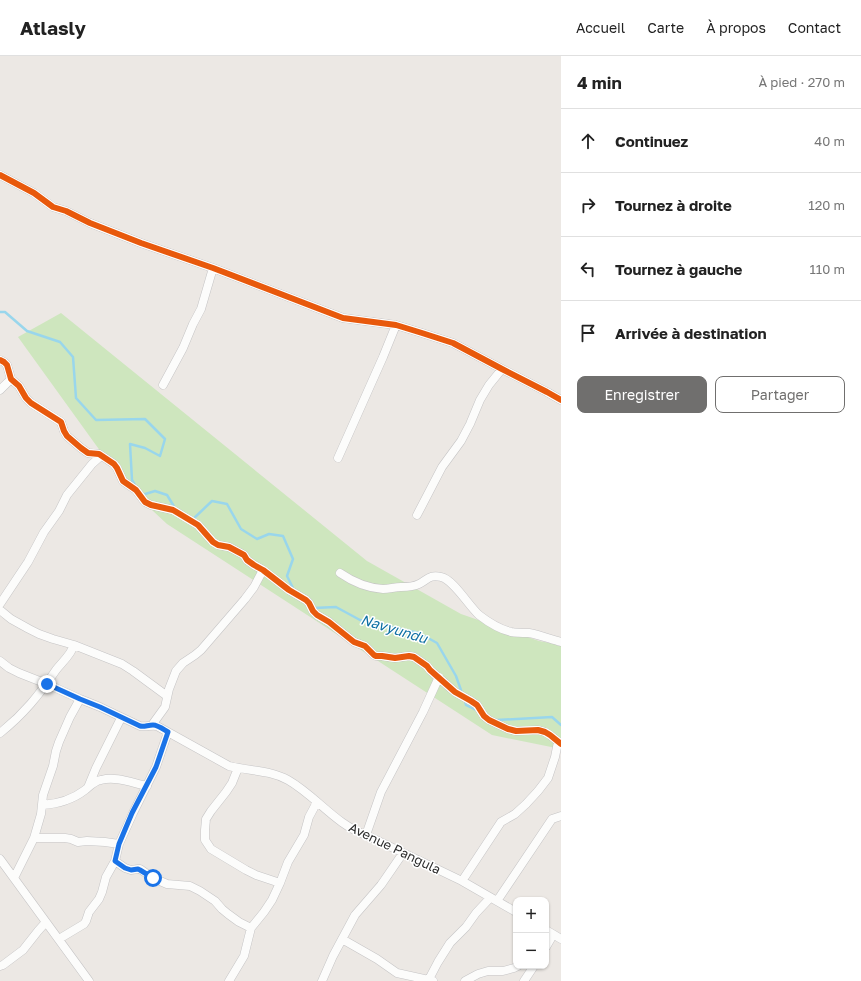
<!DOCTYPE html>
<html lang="fr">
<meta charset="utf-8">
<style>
:root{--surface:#fff;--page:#f2f2f2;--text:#222;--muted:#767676;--line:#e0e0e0;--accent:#706f6e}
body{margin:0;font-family:"Golos Text",sans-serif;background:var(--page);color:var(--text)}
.controls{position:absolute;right:12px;bottom:12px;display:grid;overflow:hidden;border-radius:8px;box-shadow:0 1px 3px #0004}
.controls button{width:36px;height:36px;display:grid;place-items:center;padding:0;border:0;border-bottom:1px solid var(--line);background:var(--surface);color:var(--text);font:20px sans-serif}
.stop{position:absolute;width:12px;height:12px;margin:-9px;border:3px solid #1a73e8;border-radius:50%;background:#fff}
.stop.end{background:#1a73e8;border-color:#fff;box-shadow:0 1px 4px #0008}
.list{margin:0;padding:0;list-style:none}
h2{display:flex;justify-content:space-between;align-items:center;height:52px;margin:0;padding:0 16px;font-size:17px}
h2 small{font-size:13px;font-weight:400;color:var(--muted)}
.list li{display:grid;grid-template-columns:26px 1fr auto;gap:12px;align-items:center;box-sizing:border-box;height:64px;padding:0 16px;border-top:1px solid var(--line)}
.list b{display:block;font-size:15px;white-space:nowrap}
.list em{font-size:13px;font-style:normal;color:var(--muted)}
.actions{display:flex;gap:8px;padding:12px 16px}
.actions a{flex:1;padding:9px 0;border:1px solid var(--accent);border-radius:8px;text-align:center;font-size:14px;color:var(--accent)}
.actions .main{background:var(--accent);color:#fff}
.icon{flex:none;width:22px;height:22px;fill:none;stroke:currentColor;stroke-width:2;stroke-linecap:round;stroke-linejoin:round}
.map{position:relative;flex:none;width:561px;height:925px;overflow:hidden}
header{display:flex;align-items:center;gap:24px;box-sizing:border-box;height:56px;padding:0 20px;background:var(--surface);border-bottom:1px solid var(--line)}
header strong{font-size:19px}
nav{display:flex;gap:22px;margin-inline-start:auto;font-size:14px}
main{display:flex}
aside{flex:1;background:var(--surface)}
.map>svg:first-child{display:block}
.green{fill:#cee6be}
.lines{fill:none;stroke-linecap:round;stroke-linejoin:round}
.stream{stroke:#99d6ec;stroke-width:2.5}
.minor-casing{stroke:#c5c4c5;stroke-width:9}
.minor{stroke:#fcfcfb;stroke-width:8}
.cycleway-casing{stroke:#fff;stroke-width:8}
.cycleway{stroke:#e8590c;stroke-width:6}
.route{stroke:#1a73e8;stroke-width:5}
.labels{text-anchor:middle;stroke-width:3;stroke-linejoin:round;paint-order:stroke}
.street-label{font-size:13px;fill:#2e2e2e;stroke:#fff}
.water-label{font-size:14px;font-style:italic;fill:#0d6fa3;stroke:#fff}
</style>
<header>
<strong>Atlasly</strong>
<nav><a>Accueil</a><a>Carte</a><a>À propos</a><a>Contact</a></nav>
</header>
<main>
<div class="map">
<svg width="561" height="925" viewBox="0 0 561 925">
<rect width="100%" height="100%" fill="#ece8e4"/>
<path class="green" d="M 61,257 L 367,505 L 461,558 L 539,585 L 561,589 L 561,693 L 492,679 L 167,468 L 124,428 L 18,281 Z"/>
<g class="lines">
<path class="stream" d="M 0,256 L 5,256 L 27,275 L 60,286 L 73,301 L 76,342 L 96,364 L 145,363 L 165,383 L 160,400 L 145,392 L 130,388 L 132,424 L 135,429
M 142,439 L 155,435 L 167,439 L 175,452
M 192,464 L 212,445 L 227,448 L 241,473 L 257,483 L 269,478 L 283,480 L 293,503 L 287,520 L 294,534
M 313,552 L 336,551 L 360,564 L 419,577 L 437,587 L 456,620 L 462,637
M 465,645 L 466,649 L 478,655
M 497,664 L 552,661 L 561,669"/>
<defs>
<path id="minor" d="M 0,119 L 34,137 L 53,151 L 66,155 L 90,167 L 141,187 L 213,212 L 343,262 L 396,269 L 422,277 L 453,287 L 502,313 L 547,336 L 561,344
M 0,304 L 4,306 L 7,309 L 11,323 L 19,330 L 26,342 L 31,347 L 61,366 L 64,375 L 67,380 L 81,392 L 88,397 L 99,398 L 114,408 L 117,412 L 123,425 L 136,434 L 145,446 L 151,449 L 173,454 L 198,469 L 213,486 L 218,489 L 229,491 L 244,499 L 247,504 L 254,509 L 263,514 L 289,534 L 306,544 L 309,547 L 313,555 L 317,559 L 329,566 L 354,586 L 365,590 L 374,599 L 376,600 L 382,600 L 395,602 L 409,600 L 414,601 L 427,610 L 430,614 L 455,636 L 471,645 L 477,649 L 484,660 L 489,664 L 508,673 L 516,675 L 538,674 L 545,676 L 550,679 L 561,688
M 163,329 L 183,292 L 193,268 L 201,253 L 213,212
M 0,334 L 11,323
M 338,402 L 383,301 L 396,269
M 417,459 L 442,411 L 461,385 L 470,368 L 480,344 L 489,329 L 502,313
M 340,517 C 353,526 367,532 383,533 C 389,533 395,531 401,531 C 407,531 413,531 419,528 C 427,524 430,518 441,521 C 453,523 468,549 479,559 C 488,566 499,573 511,576 C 517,577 523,577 529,577 C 540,579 550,583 561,586
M 0,548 L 28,506 L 44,476 L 59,455 L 67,439 L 92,408 L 101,400
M 0,554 L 11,563 L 29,573 L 39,578 L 53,583 L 74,589 L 122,608 L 133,615 L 167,640
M 0,605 L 9,612 L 19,617 L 47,628 L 80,643 L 100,651 L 140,670 C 146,671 151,669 157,670 L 229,710 C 249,715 270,714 288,724 C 316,740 336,769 366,779 L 462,825 L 516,856
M 152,669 L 165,651 L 169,633 L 176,615 L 183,607 L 195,599 L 201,594 L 245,543 L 254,531 L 263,514
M 0,677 C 24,658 39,639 56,614 C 62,606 71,599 74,589
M 238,712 L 232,727 L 226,736 L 211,755 L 206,763 L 205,774 L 205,784 L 211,793 L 246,814 L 256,819 L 280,827
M 89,729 L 96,712 L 121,662
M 42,749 C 58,748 72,744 85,734 C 90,730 94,725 101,724 C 116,720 132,727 147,730
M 366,779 L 381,736 L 423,656 L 439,621
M 34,782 L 65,782 L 71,783 L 78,786 L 87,785 L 105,786 L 119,788
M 0,803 L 89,925
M 115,805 L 125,812 L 131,814 L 138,813 L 140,813 L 153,822 L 167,828 L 190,830 L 200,835 L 215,845 L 222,853 L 228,858 L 239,866 L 251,872
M 14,822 L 34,782 L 41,758 L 43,739 L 53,710 L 56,695 L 59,686 L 70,661 L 80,643
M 462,825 L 501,766 L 515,758 L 526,748 L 538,735 L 548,722 L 555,701 L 558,686
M 497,845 L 552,763 L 561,760
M 546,874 L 561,883
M 59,883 L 84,868 L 86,865 L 89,856 L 99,843 L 102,836 L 106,821 L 115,805 L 119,788 L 133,757 L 156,711 L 168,676
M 342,883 L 377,903 L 397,917 L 433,925
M 546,891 L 553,879
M 0,910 L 3,909 L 23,894 L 38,875 L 46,866
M 229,925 L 244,900 L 251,872 L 264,856 L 272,844 L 280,827 L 288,806 L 304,779 L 309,761 L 317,746
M 322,925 L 333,900 L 355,859 L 381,829 L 403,797
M 428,925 L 438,906 L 450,887 L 466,871 L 476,857 L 490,842
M 465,925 L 478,918 L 488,915 L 503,915 L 514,912 L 518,910
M 524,925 L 534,910"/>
</defs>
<use href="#minor" class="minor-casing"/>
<use href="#minor" class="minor"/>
<defs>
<path id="cycleway" d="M 0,119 L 34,137 L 53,151 L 66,155 L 90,167 L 141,187 L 213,212 L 343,262 L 396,269 L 422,277 L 453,287 L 502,313 L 547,336 L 561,344
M 0,304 L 4,306 L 7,309 L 11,323 L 19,330 L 26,342 L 31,347 L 61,366 L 64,375 L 67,380 L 81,392 L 88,397 L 99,398 L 114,408 L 117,412 L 123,425 L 136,434 L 145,446 L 151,449 L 173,454 L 198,469 L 213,486 L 218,489 L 229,491 L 244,499 L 247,504 L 254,509 L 263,514 L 289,534 L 306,544 L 309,547 L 313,555 L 317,559 L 329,566 L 354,586 L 365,590 L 374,599 L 376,600 L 382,600 L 395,602 L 409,600 L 414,601 L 427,610 L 430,614 L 455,636 L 471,645 L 477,649 L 484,660 L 489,664 L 508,673 L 516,675 L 538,674 L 545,676 L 550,679 L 561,688"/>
</defs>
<use href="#cycleway" class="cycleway-casing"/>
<use href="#cycleway" class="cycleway"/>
</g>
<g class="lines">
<path class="route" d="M 47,628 L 80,643 L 100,651 L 140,670 C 144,671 148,669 153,669 C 158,669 163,673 168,676 L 156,711 L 132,757 L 119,788 L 115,805 L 125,812 L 131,814 L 138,813 L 140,814 L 153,822"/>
</g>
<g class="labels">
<g class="street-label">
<text transform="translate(395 792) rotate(26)" y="5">Avenue Pangula</text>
</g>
<g class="water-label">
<text transform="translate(394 573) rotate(17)" y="5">Navyundu</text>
</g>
</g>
</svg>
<div class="controls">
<button>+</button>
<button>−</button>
</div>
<div class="stop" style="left:153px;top:822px"></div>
<div class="stop end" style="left:47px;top:628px"></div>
</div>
<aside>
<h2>4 min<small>À pied · 270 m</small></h2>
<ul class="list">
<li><svg class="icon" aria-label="ahead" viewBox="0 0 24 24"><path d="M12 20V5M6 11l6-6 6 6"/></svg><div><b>Continuez</b></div><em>40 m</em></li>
<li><svg class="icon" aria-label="right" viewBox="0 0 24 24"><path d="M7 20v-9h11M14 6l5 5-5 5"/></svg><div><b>Tournez à droite</b></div><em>120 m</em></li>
<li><svg class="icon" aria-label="left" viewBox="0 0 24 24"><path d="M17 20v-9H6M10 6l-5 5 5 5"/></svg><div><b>Tournez à gauche</b></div><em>110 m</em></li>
<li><svg class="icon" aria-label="arrive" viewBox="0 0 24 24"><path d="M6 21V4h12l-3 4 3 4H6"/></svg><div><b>Arrivée à destination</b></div></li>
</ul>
<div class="actions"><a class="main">Enregistrer</a><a>Partager</a></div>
</aside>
</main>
